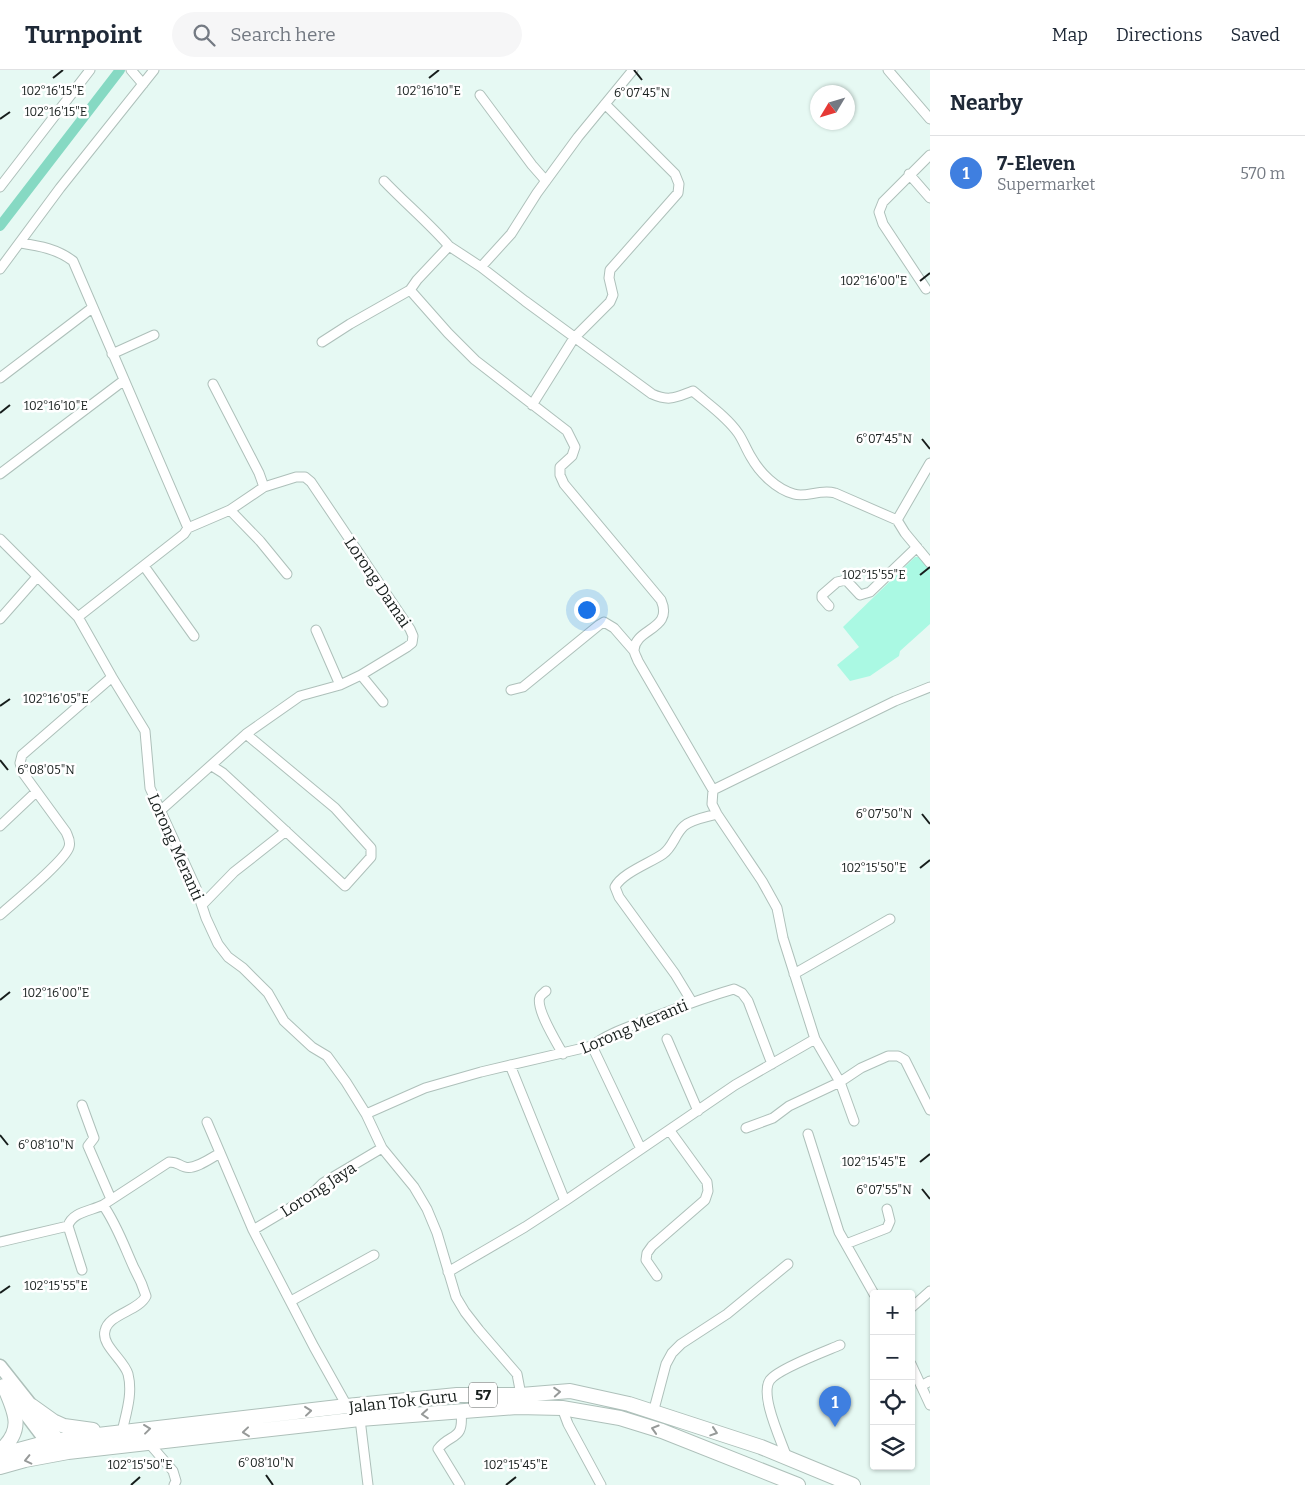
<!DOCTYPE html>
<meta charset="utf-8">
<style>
:root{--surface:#fff;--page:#f6f6f7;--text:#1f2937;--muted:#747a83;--line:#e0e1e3;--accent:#cc4482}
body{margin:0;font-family:Bitter,serif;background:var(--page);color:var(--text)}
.controls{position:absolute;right:15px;bottom:15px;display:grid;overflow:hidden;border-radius:5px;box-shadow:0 1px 4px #0004}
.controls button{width:45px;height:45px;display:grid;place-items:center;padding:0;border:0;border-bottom:1px solid var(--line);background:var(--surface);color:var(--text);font:25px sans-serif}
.compass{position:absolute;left:810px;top:15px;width:45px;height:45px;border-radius:50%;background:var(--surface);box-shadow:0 1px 4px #0004;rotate:232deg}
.you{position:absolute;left:586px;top:539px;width:18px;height:18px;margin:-12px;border:4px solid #fff;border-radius:50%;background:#1a73e8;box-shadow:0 0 0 8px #1a73e833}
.badge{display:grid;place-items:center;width:32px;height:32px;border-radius:50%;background:var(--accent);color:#fff;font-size:16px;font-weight:700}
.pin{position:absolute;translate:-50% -41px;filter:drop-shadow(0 1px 2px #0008)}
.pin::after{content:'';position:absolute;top:26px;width:18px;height:15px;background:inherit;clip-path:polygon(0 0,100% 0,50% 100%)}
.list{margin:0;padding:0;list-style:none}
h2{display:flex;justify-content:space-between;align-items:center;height:65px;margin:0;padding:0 20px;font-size:21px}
h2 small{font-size:16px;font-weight:400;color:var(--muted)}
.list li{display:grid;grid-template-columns:32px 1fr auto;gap:15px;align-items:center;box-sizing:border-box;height:75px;padding:0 20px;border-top:1px solid var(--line)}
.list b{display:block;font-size:19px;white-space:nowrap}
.list p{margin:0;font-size:16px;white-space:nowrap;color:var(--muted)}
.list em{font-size:16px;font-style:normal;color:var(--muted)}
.icon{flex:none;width:28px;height:28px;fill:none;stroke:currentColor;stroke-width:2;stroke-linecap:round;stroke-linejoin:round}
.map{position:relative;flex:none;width:930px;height:1415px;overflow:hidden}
header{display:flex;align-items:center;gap:30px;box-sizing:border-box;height:70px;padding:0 25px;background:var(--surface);border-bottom:1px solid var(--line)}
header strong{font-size:24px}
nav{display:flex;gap:28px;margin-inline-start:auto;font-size:18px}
.search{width:350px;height:45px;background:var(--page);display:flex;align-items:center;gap:12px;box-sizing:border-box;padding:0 18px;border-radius:28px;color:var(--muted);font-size:19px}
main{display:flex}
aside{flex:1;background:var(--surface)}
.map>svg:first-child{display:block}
.green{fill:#aaf9e3}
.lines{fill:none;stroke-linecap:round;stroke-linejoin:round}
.canal{stroke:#86d9c3;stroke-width:10}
.street-casing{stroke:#aec0ba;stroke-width:11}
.secondary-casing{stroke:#aec0ba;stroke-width:15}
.primary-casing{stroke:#aec0ba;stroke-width:16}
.street{stroke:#fff;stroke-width:9}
.secondary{stroke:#fff;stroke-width:12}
.primary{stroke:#fff;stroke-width:14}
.oneway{stroke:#979a99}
.ticks{fill:none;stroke:#171e1c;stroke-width:2}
.labels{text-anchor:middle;stroke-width:5;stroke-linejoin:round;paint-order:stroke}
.shield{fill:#fff;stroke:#5d6260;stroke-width:1}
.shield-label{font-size:15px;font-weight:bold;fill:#171e1c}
.street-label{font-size:16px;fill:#171e1c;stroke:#fff}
.ticks-label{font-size:12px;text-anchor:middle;fill:#171e1c;stroke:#fff;stroke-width:5;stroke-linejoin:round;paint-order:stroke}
</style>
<header>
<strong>Turnpoint</strong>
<div class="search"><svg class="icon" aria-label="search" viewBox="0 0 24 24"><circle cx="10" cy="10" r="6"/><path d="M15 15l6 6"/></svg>Search here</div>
<nav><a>Map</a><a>Directions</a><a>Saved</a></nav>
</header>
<main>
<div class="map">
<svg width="930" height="1415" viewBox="0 0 930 1415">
<rect width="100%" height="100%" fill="#e6f9f3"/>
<path class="green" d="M 915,487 L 920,487 L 930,499 L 930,554 L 900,581 L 899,586 L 870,606 L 850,611 L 837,595 L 859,577 L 843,557 Z"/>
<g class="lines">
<path class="canal" d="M 0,156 L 120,0"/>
<defs>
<path id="street" d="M 131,0 L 143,14
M 888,0 L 930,49
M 480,25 L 532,95 L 546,111
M 909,104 L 930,128
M 384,111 C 405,133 429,153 449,176
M 0,117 L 90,0
M 21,173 C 40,176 57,179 73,191 L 188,458 L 184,464 L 78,547
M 481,197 L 525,231 L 652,324 C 670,332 676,327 693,321 C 708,334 727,347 738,363 C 743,370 746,379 751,387 C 760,403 776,419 794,424 C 806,428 819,419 835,423 L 897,450
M 0,199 L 60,118 L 154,0
M 926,219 L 883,154 L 879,142 L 883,132 L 930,85
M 410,220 L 448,263 L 475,290 L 567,361 L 575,377 L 572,386 L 560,397 L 560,405 L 564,414 L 661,530 C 674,560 635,558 634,580 C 634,583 637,588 638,591 L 713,720 L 712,734 L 717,744 L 762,811 L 777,838 L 783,868 L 815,969 L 840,1012 L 854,1051
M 322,272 L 350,254 L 410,220 L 417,210 L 449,176 L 481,197 L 511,164 L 537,123 L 578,67 L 633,0
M 112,284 L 154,265
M 0,308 L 92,238
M 213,314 L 259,403 L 264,417
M 532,335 L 574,268 L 610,232 L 613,225 L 609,208 L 610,200 L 678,123 L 679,114 L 675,104 L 605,34
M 930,393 L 897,450 L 905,463 L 930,493
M 0,404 L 123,311
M 230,440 L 260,471 L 287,504
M 0,469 L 78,547 L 112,607 L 145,661 L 150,718 L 196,818 L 206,848 L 218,874 L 228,887 L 243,898 L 268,923 L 284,951 L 312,977 L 327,986 L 346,1012 L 366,1044 L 382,1078 L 414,1117 L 427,1139 L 437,1163 L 456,1227 L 465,1242 L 479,1260 L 517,1304 L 521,1325
M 144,496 L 194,566
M 829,536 L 822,528 L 822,525 L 837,512 L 846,510 L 860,525 L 870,522 L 917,477
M 0,549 L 37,507
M 316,560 L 340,615
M 361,605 L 383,632
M 511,620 L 523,617 L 599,555 L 604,552 L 614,558 L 634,581
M 212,696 L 223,703 L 345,816 L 371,787 L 371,778 L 335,738 L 246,664
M 713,720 L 895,631 L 930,617
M 160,741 L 246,664 L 300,626 L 340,615 L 361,605 L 407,577 L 412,573 L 413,566 L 410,559 L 311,412 L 305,407 L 296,407 L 264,417 L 230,440 L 188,458
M 0,756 L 36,722
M 202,835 L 234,802 L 286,761
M 0,845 C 13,833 65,791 69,777 C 71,771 68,767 66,762 L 23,703 L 20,693 L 22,685 L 112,607
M 794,904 L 890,849
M 546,921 C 545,922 541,925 540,927 C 535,938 557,973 563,984
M 692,932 L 675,904 L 619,827 L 615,817 C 622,803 650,793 663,784 C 673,777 675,764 684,756 C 692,749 707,747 717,744
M 667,969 L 698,1041
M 592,976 L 641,1079
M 510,995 L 565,1131
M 82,1035 L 94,1068 L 88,1076 L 111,1129
M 366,1044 L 425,1018 L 481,1002 L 592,976 C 607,964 626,958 644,951 C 674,939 703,928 734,919 L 742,923 L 748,931 L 772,994
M 207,1052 L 253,1160 L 314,1277 L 347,1336
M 746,1058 L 773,1048 L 789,1036 L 840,1012 L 861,998 L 888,986 L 898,986 L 905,990 L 930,1040
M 808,1064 L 839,1162 L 874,1224
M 103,1135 L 169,1092 C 178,1092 178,1095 185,1097 C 195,1100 211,1088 220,1083
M 253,1160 L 310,1126 L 323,1113 L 382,1078
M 0,1172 L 68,1156
M 846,1174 L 887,1158 L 890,1151 L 887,1139
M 82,1200 L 68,1156 C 72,1142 91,1141 103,1135 C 117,1155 124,1176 134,1198 C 139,1207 143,1216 146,1226 C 139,1241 108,1244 105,1261 C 101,1275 124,1290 128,1304 C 133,1324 126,1343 122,1362
M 448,1202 L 525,1157 L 565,1131 L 735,1015 L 815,969
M 657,1206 L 646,1190 L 647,1183 L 652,1176 L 705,1130 L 708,1121 L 707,1112 L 670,1061
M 291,1231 L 374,1185
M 911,1238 L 930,1221
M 911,1294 L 930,1335
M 921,1316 L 930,1311
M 562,1338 L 568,1354 L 601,1415
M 653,1343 L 666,1294 L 672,1283 L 681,1274 L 727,1244 L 788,1194
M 360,1349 L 368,1415
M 148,1372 L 173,1401 L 176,1411 L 174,1415
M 787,1388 C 782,1372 759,1325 770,1310 C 778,1299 826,1281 840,1275
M 460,1415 L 438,1379 C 451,1362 464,1372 461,1342"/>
<path id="secondary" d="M 0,1296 L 65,1378
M 9,1322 L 53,1380"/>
<path id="primary" d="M 32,1336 L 53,1351 L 64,1356 L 93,1360
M 0,1381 C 25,1359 15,1342 4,1316
M 0,1385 L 48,1372 L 98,1365 L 347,1336 L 457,1325 L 521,1325 L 570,1321 L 629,1334 L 761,1377 L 853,1415
M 0,1397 L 25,1390 L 68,1382 L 360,1349 L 517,1337 L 562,1338 L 620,1348 L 662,1361 L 798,1415"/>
</defs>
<use href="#street" class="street-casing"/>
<use href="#secondary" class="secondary-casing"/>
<use href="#primary" class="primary-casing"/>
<use href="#street" class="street"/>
<use href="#secondary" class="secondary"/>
<use href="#primary" class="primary"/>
</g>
<defs><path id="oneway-chevron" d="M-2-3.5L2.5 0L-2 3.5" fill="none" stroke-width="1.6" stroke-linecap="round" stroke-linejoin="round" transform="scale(1.25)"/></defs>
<g class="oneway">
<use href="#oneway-chevron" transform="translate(557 1322) rotate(-4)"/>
<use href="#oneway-chevron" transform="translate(308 1341) rotate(-6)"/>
<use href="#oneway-chevron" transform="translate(425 1344) rotate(176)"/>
<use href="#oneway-chevron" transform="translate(147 1359) rotate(-7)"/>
<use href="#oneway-chevron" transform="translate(655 1359) rotate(-163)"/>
<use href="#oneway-chevron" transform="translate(246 1362) rotate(174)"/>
<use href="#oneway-chevron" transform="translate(714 1362) rotate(18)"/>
<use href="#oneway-chevron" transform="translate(28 1390) rotate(167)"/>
</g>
<path class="ticks" d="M 634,0 L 642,10M 53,8 L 63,0M 429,8 L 439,0M 0,49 L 10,42M 920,211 L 930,203M 0,343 L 10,335M 922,369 L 930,379M 920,505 L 930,497M 0,636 L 10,629M 0,690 L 8,700M 922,744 L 930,754M 920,798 L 930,790M 0,930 L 10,922M 0,1065 L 8,1075M 920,1092 L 930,1084M 922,1119 L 930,1129M 0,1223 L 10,1216M 266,1405 L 273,1415M 131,1415 L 140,1407M 506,1415 L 516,1407"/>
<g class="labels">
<rect class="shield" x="469" y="1312.5" width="28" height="25" rx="4"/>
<g class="shield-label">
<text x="483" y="1330">57</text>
</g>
<g class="street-label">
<text transform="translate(378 512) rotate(56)" y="6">Lorong Damai</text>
<text transform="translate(176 777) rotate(66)" y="6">Lorong Meranti</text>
<text transform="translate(634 956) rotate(-23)" y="6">Lorong Meranti</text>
<text transform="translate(318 1119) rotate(-33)" y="6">Lorong Jaya</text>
<text transform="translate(403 1331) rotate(-6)" y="6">Jalan Tok Guru</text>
</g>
</g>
<g class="ticks-label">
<text x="53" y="25">102°16'15"E</text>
<text x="429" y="25">102°16'10"E</text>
<text x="642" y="27">6°07'45"N</text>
<text x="56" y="46">102°16'15"E</text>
<text x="874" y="215">102°16'00"E</text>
<text x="56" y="340">102°16'10"E</text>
<text x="884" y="373">6°07'45"N</text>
<text x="874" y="509">102°15'55"E</text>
<text x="56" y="633">102°16'05"E</text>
<text x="46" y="704">6°08'05"N</text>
<text x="884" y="748">6°07'50"N</text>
<text x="874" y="802">102°15'50"E</text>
<text x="56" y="927">102°16'00"E</text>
<text x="46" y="1079">6°08'10"N</text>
<text x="874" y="1096">102°15'45"E</text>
<text x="884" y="1124">6°07'55"N</text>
<text x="56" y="1220">102°15'55"E</text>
<text x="266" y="1397">6°08'10"N</text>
<text x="140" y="1399">102°15'50"E</text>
<text x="516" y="1399">102°15'45"E</text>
</g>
</svg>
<div class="controls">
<button>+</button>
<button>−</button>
<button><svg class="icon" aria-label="locate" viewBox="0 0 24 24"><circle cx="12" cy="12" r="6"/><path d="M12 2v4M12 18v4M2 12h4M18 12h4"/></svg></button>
<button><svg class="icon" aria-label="layers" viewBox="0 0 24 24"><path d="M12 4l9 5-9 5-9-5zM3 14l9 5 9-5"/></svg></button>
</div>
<svg class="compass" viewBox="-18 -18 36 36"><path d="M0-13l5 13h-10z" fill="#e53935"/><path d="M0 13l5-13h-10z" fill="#747a83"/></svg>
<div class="you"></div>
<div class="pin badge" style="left:835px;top:1357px;background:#3f7fe0">1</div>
</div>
<aside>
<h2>Nearby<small></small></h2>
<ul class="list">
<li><span class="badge" style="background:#3f7fe0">1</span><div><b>7-Eleven</b><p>Supermarket</p></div><em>570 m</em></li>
</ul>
</aside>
</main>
